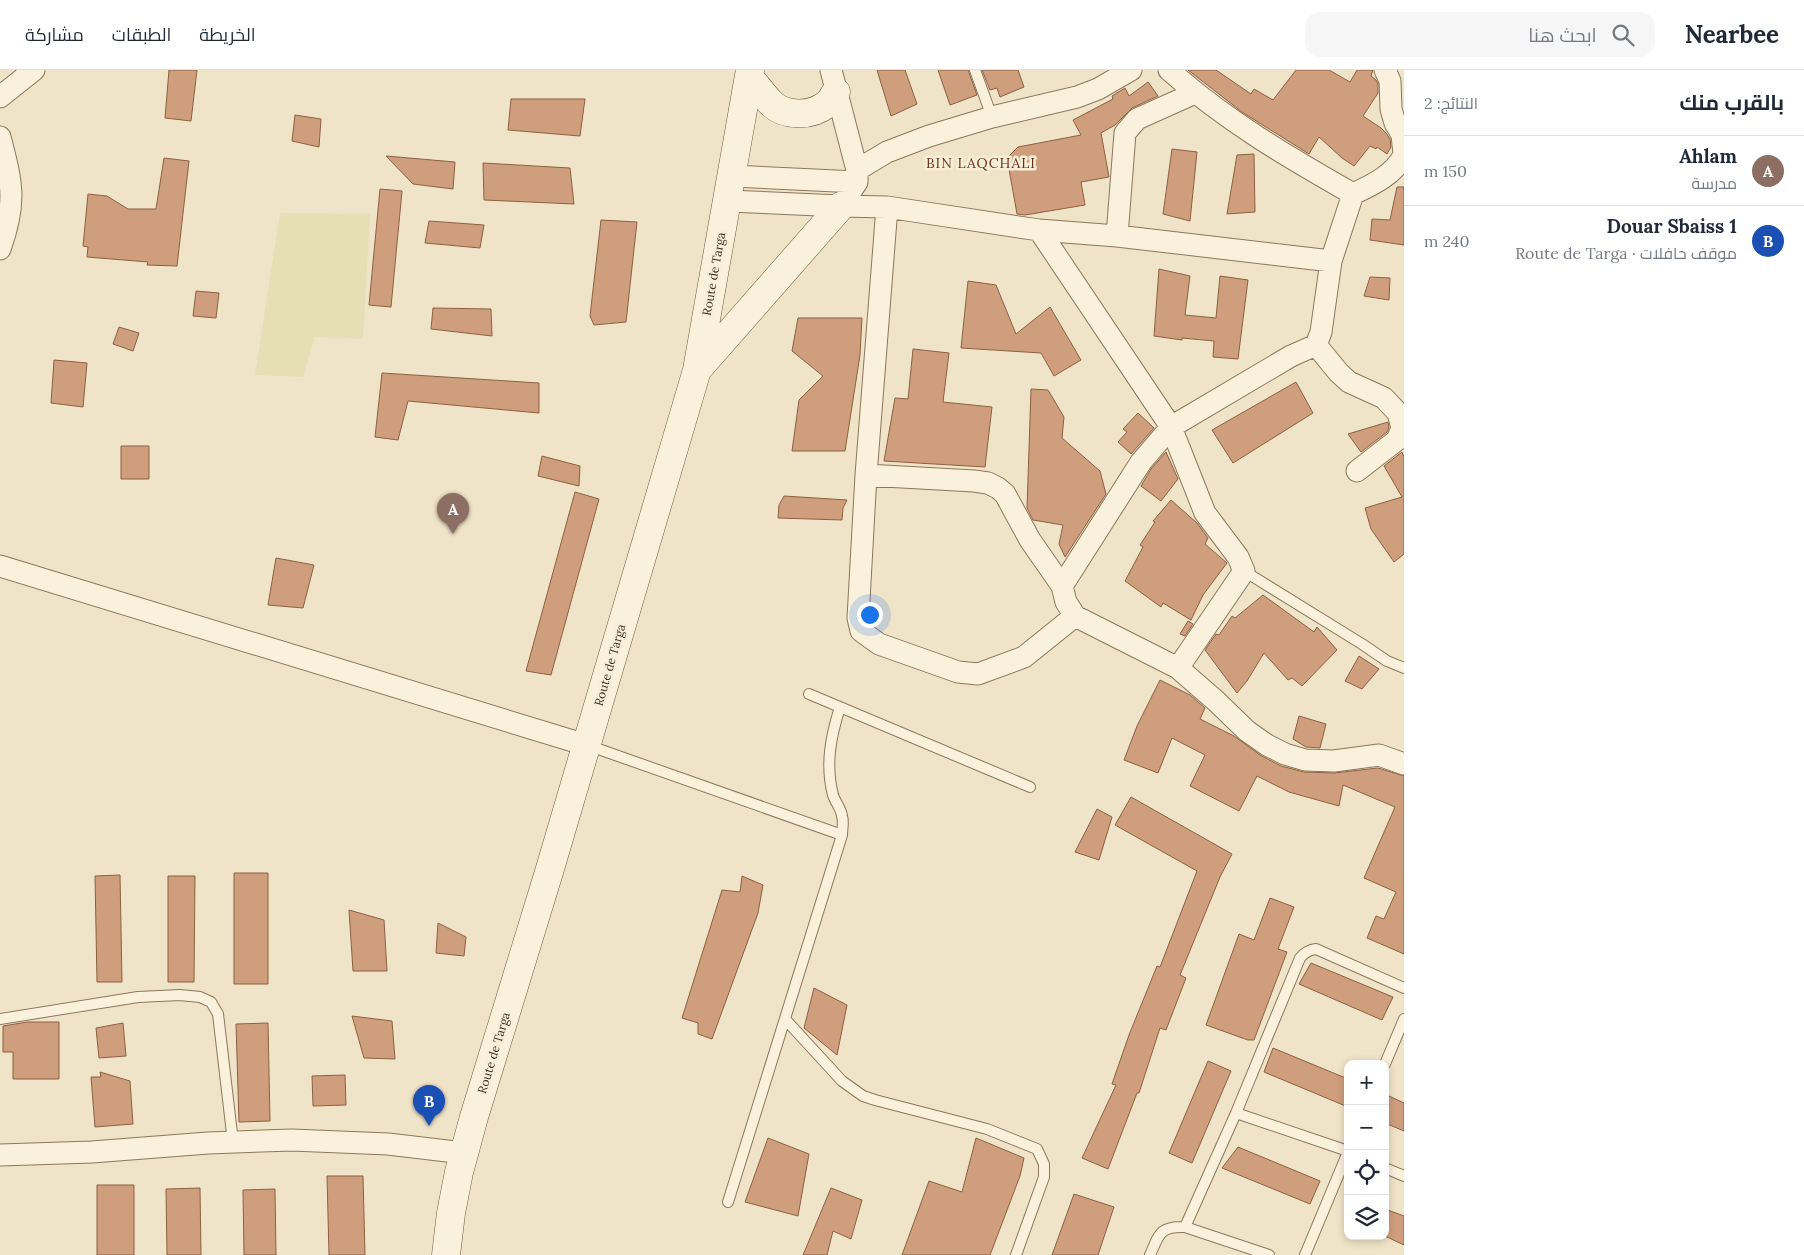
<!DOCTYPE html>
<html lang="ar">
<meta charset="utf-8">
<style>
:root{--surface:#fff;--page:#f6f6f7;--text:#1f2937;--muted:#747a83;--line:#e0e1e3;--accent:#b45309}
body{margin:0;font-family:Lora,Cairo,serif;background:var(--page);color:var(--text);direction:rtl}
.controls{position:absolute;right:15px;bottom:15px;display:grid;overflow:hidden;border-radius:10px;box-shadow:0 2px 8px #0003}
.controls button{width:45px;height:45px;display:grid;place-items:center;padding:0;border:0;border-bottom:1px solid var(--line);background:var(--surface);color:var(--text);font:25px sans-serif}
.you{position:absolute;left:869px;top:544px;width:18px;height:18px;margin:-12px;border:4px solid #fff;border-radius:50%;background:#1a73e8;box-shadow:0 0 0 8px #1a73e833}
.badge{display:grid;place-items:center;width:32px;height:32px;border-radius:50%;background:var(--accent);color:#fff;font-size:16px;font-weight:700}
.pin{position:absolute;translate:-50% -41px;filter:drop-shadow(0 1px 2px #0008)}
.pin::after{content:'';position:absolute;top:26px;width:18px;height:15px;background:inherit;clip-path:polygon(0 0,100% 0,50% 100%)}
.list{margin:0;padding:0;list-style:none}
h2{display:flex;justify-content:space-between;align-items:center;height:65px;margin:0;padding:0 20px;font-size:21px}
h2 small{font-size:16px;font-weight:400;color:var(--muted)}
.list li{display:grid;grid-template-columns:32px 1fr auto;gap:15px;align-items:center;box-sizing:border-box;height:70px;padding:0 20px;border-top:1px solid var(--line)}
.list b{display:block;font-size:19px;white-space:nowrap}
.list p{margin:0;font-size:16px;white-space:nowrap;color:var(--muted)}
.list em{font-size:16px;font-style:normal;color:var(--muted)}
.icon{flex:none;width:28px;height:28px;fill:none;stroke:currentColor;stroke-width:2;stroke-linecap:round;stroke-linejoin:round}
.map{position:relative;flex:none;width:1404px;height:1185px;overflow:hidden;direction:ltr}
header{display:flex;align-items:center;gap:30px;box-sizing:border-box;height:70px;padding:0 25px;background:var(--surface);border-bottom:1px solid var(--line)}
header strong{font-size:24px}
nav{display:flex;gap:28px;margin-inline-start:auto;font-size:18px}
.search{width:350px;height:45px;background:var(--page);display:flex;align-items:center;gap:12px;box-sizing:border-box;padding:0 18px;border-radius:15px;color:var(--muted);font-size:19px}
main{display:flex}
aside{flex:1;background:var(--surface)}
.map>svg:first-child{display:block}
.farmland{fill:#e6deb5}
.building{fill:#cf9f7d;stroke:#8d5f41}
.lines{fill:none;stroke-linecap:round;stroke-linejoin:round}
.service-casing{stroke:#8d765c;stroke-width:12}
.minor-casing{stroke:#8d765c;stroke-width:23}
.secondary-casing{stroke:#6f573f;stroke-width:29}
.service{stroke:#faf1dc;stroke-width:10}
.minor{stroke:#faf1dc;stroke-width:21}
.secondary{stroke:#faf1dc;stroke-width:28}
.labels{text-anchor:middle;stroke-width:5;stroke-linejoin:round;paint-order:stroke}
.street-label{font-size:12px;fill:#3d2e20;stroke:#f7eed8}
.neighbourhood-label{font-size:14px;letter-spacing:1px;fill:#6b2e1e;stroke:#f7eed8}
</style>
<header>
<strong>Nearbee</strong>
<div class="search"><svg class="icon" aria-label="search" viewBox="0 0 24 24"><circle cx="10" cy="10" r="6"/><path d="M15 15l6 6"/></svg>ابحث هنا</div>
<nav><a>الخريطة</a><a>الطبقات</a><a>مشاركة</a></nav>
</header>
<main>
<aside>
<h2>بالقرب منك<small>النتائج: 2</small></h2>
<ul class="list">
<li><span class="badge" style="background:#8d6e63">A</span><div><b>Ahlam</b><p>مدرسة</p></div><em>150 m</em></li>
<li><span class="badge" style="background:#1a4fb4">B</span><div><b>Douar Sbaiss 1</b><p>موقف حافلات · Route de Targa</p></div><em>240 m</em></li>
</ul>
</aside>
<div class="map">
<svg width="1404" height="1185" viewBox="0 0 1404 1185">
<rect width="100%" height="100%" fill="#f0e4c8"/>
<path class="farmland" d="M 280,143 L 370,144 L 363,269 L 315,267 L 303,307 L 255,305 Z"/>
<path class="building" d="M 169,0 L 197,0 L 191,51 L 165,48 Z
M 877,0 L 905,0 L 917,34 L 891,46 Z
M 938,0 L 968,0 L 977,25 L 950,35 Z
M 982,0 L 1018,0 L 1024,17 L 1000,27 L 997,18 L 990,20 Z
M 1188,0 L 1216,0 L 1251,24 L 1254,19 L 1273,30 L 1296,0 L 1329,0 L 1350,12 L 1357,0 L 1373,0 L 1371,6 L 1376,10 L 1378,14 L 1378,23 L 1363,46 L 1381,58 L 1386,63 L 1390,69 L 1391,77 L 1387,84 L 1377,77 L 1376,79 L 1370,76 L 1354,96 L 1342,88 L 1319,67 L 1309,84 L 1242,42 Z
M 1148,12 L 1158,26 L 1132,38 L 1115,55 L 1101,63 L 1109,107 L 1081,112 L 1085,135 L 1025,145 L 1017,144 L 1007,88 L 1018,77 L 1081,65 L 1073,50 L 1113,29 L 1112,26 L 1125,18 L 1129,26 Z
M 511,29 L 585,29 L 580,66 L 508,60 Z
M 295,45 L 321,49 L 319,77 L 292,71 Z
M 1172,79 L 1197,82 L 1190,151 L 1163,144 Z
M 1254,84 L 1255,142 L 1227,144 L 1237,85 Z
M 386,86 L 455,92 L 453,119 L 413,114 Z
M 164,88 L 189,91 L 177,196 L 147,195 L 148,192 L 87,187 L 88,177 L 83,176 L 88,124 L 107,126 L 128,139 L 156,139 Z
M 483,93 L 570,98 L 574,134 L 484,130 Z
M 1397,117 L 1404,117 L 1404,175 L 1370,170 L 1372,149 L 1390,150 Z
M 380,119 L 402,121 L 391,237 L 369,235 Z
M 601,150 L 637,152 L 626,252 L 594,255 L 590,246 Z
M 429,151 L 484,155 L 480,178 L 425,173 Z
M 1159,199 L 1190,206 L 1185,245 L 1216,248 L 1220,206 L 1248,210 L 1238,289 L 1213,287 L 1214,271 L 1182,268 L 1182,270 L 1154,266 Z
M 1370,207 L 1390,208 L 1389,230 L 1364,226 Z
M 968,211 L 996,215 L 1016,264 L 1050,237 L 1081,290 L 1054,306 L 1041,283 L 961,278 Z
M 196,221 L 219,223 L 216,248 L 193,246 Z
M 433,238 L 491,239 L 492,266 L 431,259 Z
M 798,248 L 862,248 L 860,285 L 845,381 L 792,381 L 799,330 L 823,306 L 792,281 Z
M 119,257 L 139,263 L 133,281 L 113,274 Z
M 913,279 L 949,283 L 943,332 L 992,337 L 985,397 L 884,391 L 895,328 L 908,329 Z
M 54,290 L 87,293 L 83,337 L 51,333 Z
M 382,303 L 539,313 L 539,343 L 408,331 L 398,370 L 375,367 Z
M 1296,312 L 1313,343 L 1233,393 L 1212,360 Z
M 1031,319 L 1048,320 L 1064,347 L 1062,368 L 1100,401 L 1106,424 L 1065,487 L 1059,474 L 1063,455 L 1033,450 L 1027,438 Z
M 1138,343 L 1154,358 L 1131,384 L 1118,372 L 1127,362 L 1123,359 Z
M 1388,352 L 1389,357 L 1387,362 L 1361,382 L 1348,364 Z
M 121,376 L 149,376 L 149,409 L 121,409 Z
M 1166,382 L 1178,409 L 1161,431 L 1141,416 L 1151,399 Z
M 1402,382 L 1404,387 L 1404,484 L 1394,492 L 1371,459 L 1365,438 L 1402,427 L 1384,396 Z
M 542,386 L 580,396 L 579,416 L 538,406 Z
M 575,422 L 599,429 L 551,605 L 526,601 Z
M 784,426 L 847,430 L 843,438 L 842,450 L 778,448 L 779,435 Z
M 1171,430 L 1197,453 L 1208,468 L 1205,474 L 1227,493 L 1203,525 L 1191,550 L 1163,533 L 1161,537 L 1125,511 L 1143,477 L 1140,475 L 1155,452 L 1153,451 Z
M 276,488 L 314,495 L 303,538 L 268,535 Z
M 1263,525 L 1314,562 L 1317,557 L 1337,580 L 1302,616 L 1292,608 L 1288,610 L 1264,583 L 1247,611 L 1237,623 L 1205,580 L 1216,564 L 1219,565 L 1232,546 L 1235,548 Z
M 1188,551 L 1193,554 L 1185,566 L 1180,564 Z
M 1359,586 L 1379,599 L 1362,619 L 1345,611 Z
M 1160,610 L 1190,625 L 1205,638 L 1200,649 L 1234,666 L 1260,685 L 1281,696 L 1304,702 L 1334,703 L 1378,698 L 1404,706 L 1404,884 L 1367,868 L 1376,846 L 1384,849 L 1396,822 L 1364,808 L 1395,737 L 1343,715 L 1339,736 L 1289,722 L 1257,706 L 1239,741 L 1190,716 L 1205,685 L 1172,668 L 1158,703 L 1124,690 L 1137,656 Z
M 1299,646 L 1326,654 L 1320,678 L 1306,677 L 1293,669 Z
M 1131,727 L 1232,784 L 1220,807 L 1180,905 L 1186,908 L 1166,960 L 1160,958 L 1139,1023 L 1137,1023 L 1108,1099 L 1082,1088 L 1116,1015 L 1112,1014 L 1129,965 L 1157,896 L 1160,897 L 1197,801 L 1115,755 Z
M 1097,739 L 1112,747 L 1099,790 L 1075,782 Z
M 234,803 L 268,803 L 268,914 L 234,914 Z
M 120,805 L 122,912 L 97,912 L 95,806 Z
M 168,806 L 195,806 L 194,912 L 168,912 Z
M 742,806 L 763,815 L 758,843 L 712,969 L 698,964 L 698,953 L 682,948 L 722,820 L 740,822 Z
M 1270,828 L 1294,837 L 1278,879 L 1287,882 L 1254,970 L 1248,970 L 1206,955 L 1239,864 L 1254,870 Z
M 349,840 L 384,850 L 387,901 L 353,901 Z
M 438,853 L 466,867 L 464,886 L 436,883 Z
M 1311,893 L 1393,927 L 1382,950 L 1299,914 Z
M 814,918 L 847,935 L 837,985 L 804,958 Z
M 352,946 L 392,951 L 395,989 L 364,988 Z
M 27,952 L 59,952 L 59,1009 L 13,1009 L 13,982 L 3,982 L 3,956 Z
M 123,953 L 126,986 L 99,988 L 96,958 Z
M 268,953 L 270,1051 L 239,1052 L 236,954 Z
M 1273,978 L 1348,1009 L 1348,1037 L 1264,1002 Z
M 1208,991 L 1231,1001 L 1192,1093 L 1169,1083 Z
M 100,1002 L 130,1011 L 133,1054 L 95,1057 L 91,1007 L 101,1007 Z
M 345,1005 L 346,1035 L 313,1036 L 312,1006 Z
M 1389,1026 L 1404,1033 L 1404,1061 L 1385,1053 L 1385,1035 Z
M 768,1068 L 809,1084 L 798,1146 L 745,1132 Z
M 976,1068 L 1024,1088 L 1020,1106 L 990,1185 L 902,1185 L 929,1111 L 962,1122 Z
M 1238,1077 L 1320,1111 L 1310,1134 L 1222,1098 Z
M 327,1106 L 363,1106 L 365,1185 L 329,1185 Z
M 97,1115 L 134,1115 L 134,1185 L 97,1185 Z
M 200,1118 L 201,1185 L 167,1185 L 166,1119 Z
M 831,1118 L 862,1130 L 851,1169 L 833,1161 L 827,1185 L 803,1185 Z
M 275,1119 L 276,1185 L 244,1185 L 243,1120 Z
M 1074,1124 L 1114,1137 L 1098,1185 L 1052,1185 Z
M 1385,1139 L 1404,1146 L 1404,1175 L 1385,1166 Z"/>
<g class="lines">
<defs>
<path id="service" d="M 975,0 L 992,47
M 1244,501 L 1362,574 L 1387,591 L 1404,598
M 809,624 L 1030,717
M 587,675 L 842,765
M 0,949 L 138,927 L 180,925 L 200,927 L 211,932 L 218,944 L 233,1072
M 785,949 L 842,1011 L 863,1026 L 875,1030 L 987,1059 L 1037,1079 L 1044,1094 L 1044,1107 L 1016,1185
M 1385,994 L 1404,949
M 1236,1043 L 1348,1081
M 1385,1098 L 1404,1106
M 728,1132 L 842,765 C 842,759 844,752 842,746 C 841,738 835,732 833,725 C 825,694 831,666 840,637
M 1185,1157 L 1236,1043 L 1300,888 C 1305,882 1309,880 1316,879 L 1404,918
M 1150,1185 C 1159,1165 1159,1156 1185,1157 L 1269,1185
M 1305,1185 L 1348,1082"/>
<path id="minor" d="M 831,0 L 857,100 L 857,112 L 841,136 L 887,137 L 1039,160 L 1117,166 L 1331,191
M 1169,0 C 1226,51 1288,87 1353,124 C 1372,115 1394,105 1404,85
M 1385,0 L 1390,11 L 1391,39 L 1395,53 L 1402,65 L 1404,84
M 0,27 L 34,0
M 0,67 C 12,113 17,132 0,179
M 857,100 L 887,82 L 929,66 L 992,47 L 1077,27 L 1098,19 L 1131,0
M 732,106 L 857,112
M 728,131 L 841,136
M 887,137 L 866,405 L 858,548 L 861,561 L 879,574 L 958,602 L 978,604 L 1024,587 L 1075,546
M 1039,160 L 1171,357 L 1205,443 L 1238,487 L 1244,501 L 1178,598
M 1117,166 L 1125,63 L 1137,49 L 1195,23
M 1316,275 L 1339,303 L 1349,312 L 1384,328 L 1398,343 L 1402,358 L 1397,370 L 1357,401
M 866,405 L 974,411 L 988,413 L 998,418 L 1005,424 L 1030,470 L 1062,516 L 1066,532 L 1075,546 L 1178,598 L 1216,631 L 1247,661 L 1267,675 L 1285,684 L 1305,690 L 1334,691 L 1379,685 L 1404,694
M 0,496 L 586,675
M 1062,516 L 1141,392 L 1171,357 L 1291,286 L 1316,275 L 1321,262 L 1331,191 L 1353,124
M 0,1085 L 92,1082 L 208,1073 L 292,1070 L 388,1074 L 464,1083"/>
<path id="secondary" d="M 749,7 C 756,15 762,23 769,31 C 783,47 811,47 827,34 C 831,31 833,26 836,22
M 697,300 L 841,136
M 446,1185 L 451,1143 L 459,1102 L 474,1047 L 549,802 L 697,300 L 750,0"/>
</defs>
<use href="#service" class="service-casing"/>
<use href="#minor" class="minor-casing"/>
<use href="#secondary" class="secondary-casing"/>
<use href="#service" class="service"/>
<use href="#minor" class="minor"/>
<use href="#secondary" class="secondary"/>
</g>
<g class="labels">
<g class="street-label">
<text transform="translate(714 204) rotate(-80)" y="4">Route de Targa</text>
<text transform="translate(610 595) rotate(-74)" y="4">Route de Targa</text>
<text transform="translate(494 983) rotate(-73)" y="4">Route de Targa</text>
</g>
<g class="neighbourhood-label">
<text x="981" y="98">BIN LAQCHALI</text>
</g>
</g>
</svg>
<div class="controls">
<button>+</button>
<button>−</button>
<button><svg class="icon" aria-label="locate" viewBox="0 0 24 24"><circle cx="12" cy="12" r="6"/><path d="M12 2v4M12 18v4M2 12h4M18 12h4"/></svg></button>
<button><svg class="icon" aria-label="layers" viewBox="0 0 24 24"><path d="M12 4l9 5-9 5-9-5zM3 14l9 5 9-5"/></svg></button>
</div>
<div class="you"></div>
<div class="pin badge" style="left:453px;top:464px;background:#8d6e63">A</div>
<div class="pin badge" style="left:429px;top:1056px;background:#1a4fb4">B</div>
</div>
</main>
